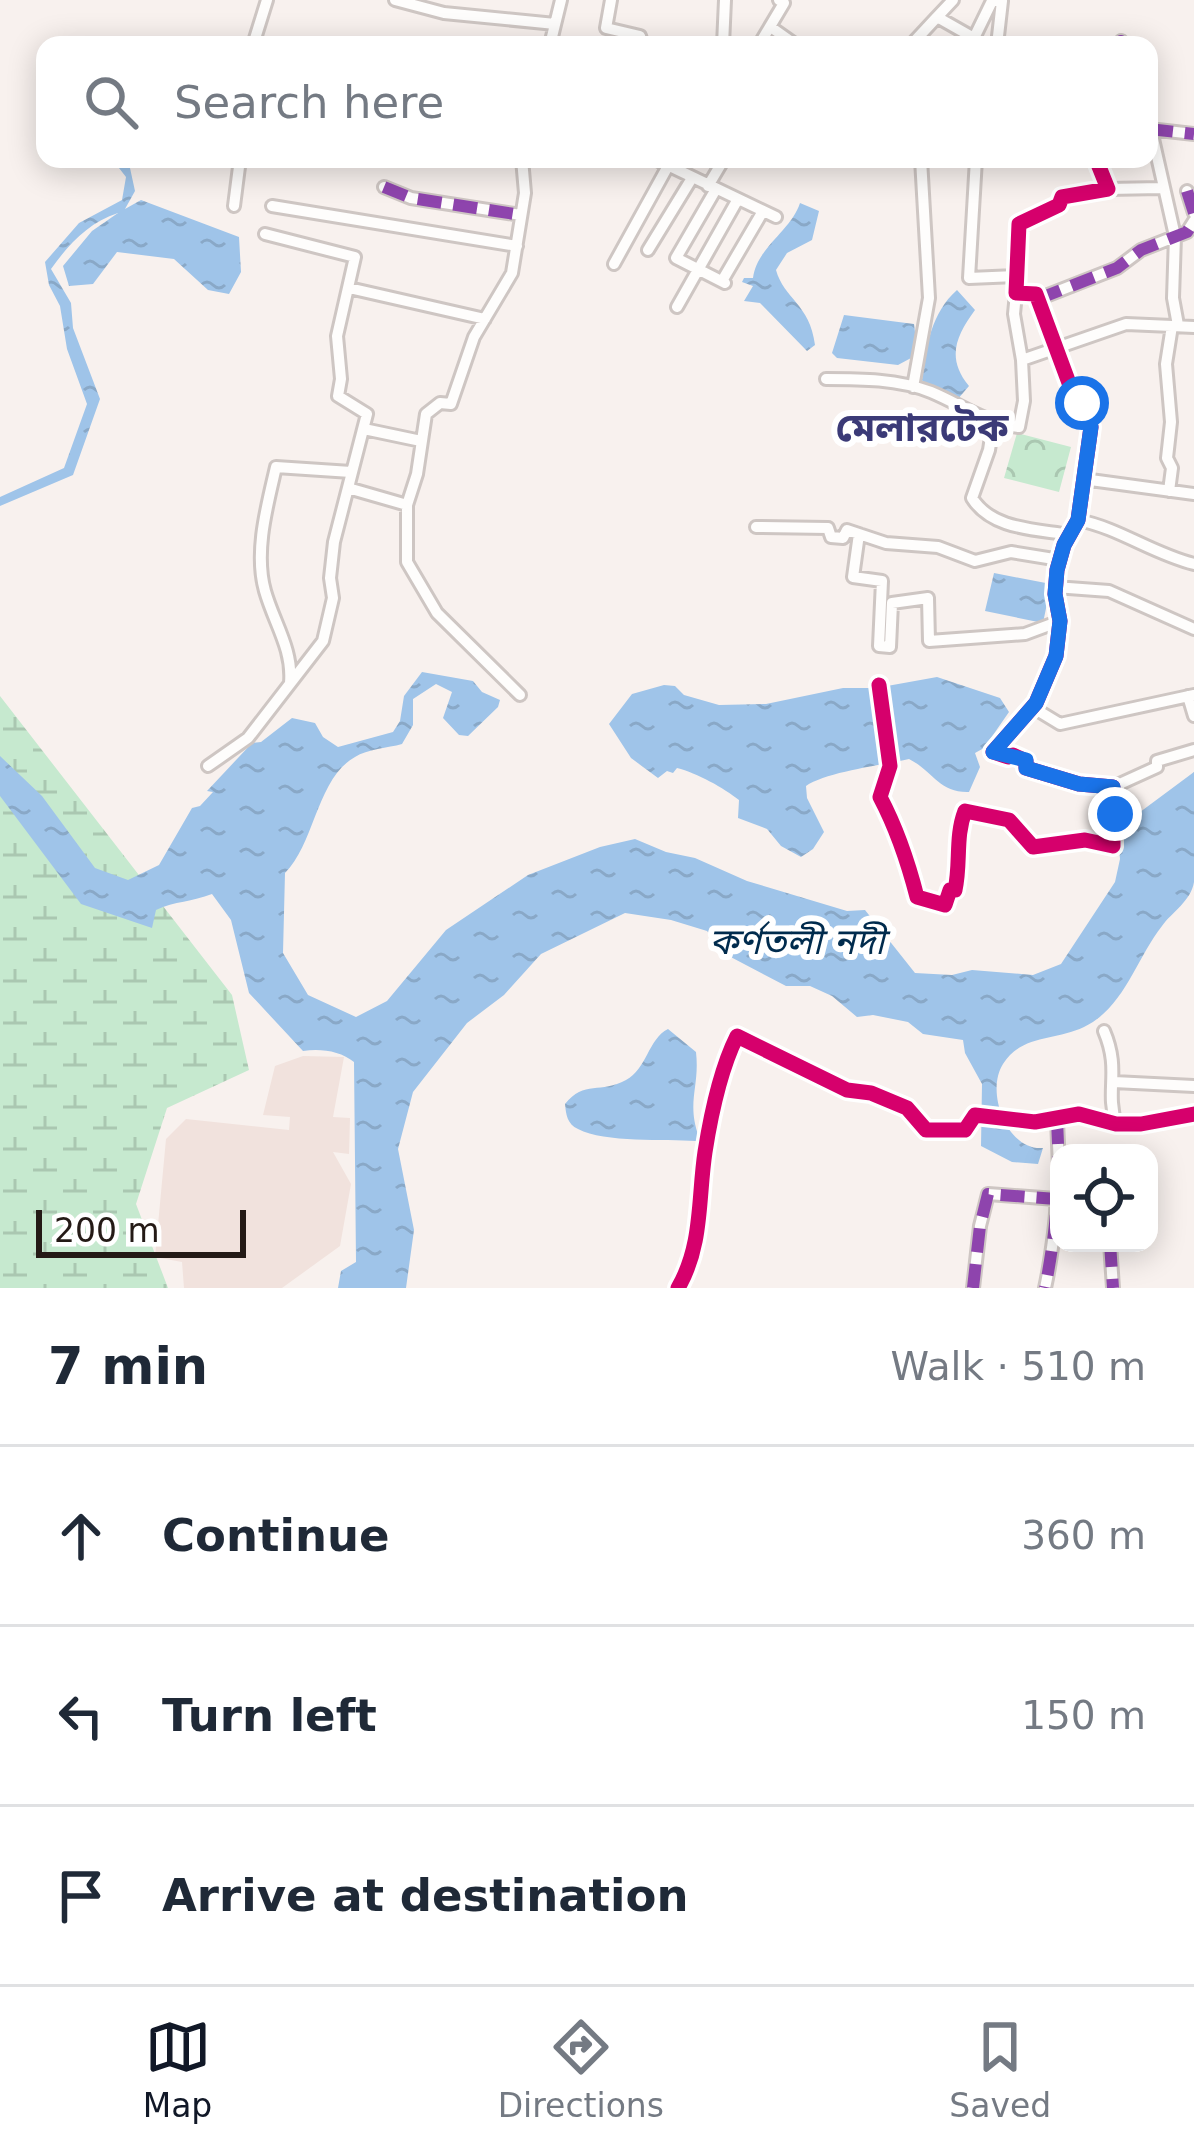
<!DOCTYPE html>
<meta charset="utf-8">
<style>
:root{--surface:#fff;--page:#f6f6f7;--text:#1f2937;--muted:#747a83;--line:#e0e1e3;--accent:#111827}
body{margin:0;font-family:"DejaVu Sans","Noto Sans Bengali",sans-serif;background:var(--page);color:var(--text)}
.controls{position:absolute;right:36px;bottom:36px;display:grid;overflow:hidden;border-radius:24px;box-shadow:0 6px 30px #0003}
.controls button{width:108px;height:108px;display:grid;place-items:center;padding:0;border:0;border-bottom:3px solid var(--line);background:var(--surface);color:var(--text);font:60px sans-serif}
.scale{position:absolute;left:36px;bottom:30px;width:210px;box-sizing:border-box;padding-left:12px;border:6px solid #241a16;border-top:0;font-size:33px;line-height:42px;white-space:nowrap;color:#241a16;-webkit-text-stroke:9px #fff;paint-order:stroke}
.stop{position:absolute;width:36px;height:36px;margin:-27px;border:9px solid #1a73e8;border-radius:50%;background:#fff}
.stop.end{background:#1a73e8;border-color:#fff;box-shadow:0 3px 12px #0008}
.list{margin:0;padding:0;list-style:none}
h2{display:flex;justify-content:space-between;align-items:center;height:156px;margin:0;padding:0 48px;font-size:51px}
h2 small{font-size:39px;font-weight:400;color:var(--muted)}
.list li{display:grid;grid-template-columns:78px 1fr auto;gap:36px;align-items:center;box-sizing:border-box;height:180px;padding:0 48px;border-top:3px solid var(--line)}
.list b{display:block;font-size:45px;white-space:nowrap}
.list em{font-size:39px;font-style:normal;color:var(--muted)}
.icon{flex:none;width:66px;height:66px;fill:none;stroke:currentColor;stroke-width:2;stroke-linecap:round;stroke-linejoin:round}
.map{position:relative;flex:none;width:1194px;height:1288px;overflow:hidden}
.search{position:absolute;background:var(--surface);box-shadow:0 6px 30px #0003;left:36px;right:36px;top:36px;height:132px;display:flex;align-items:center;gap:30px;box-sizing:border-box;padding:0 42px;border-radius:24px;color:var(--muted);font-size:45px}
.sheet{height:696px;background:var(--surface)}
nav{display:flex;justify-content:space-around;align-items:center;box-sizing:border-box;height:168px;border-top:3px solid var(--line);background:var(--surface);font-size:33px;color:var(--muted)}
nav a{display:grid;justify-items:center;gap:6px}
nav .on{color:var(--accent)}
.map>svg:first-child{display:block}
.built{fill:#f1e2dd}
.wetland{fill:url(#wetland-marsh)}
.park{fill:url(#park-crowns)}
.water{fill:url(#water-ripples)}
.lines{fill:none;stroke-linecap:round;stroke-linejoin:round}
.minor-casing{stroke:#cec6c3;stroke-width:16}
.minor{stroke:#fefdfc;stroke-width:10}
.quiet{stroke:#8e44ad;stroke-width:12;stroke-dasharray:24 12;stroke-linecap:butt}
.cycleway-casing{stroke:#fff;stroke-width:22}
.cycleway{stroke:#d6006c;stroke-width:15}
.route{stroke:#1a73e8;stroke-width:15}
.labels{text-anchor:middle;stroke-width:12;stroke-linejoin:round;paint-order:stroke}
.water-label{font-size:36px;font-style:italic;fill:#002b4d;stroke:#fff}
.quarter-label{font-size:39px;font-weight:bold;fill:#3b3a77;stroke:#fff}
</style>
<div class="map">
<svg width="1194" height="1288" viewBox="0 0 1194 1288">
<defs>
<pattern id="wetland-marsh" width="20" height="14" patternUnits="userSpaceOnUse" patternTransform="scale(3)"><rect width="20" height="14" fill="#c6e9cf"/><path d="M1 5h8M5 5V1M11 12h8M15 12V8" fill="none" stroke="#aac7b1"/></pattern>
<pattern id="park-crowns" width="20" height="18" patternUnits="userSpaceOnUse" patternTransform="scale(3)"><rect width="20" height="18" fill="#c6e9cf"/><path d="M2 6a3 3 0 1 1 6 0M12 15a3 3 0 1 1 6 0" fill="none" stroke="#aac7b1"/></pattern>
<pattern id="water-ripples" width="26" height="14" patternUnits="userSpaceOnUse" patternTransform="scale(3)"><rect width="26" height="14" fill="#9fc4e9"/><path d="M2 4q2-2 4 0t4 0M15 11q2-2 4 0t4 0" fill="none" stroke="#89a8c7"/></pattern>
</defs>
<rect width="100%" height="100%" fill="#f8f1ee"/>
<path class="built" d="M 303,1056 L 344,1057 L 333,1117 L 350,1118 L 349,1154 L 333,1152 L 351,1184 L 340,1246 L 282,1288 L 184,1288 L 182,1262 L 155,1257 L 166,1139 L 186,1119 L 289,1130 L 290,1117 L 263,1115 L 275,1066 Z"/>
<path class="wetland" d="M 0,696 L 232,995 L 249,1070 L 167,1108 L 136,1204 L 168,1288 L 0,1288 Z"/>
<path class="park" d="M 1017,433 L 1071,447 L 1059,492 L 1004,478 Z"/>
<path class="water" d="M 112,159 L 120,159 L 130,168 L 135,191 L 125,209 L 141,200 L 239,237 L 241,272 L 229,294 L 208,290 L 174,259 L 117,252 L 93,284 L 69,286 L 63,266 L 92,231 L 118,213 C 89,222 68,245 51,269 L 71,303 L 73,328 L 100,399 L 73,475 L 0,506 L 0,497 L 64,468 L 87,404 L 67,349 L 60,306 L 49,285 L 45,262 L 79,223 L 122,200 L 126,177 Z
M 800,203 L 819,211 L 812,240 L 787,253 L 776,270 C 784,299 810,304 815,345 L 807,351 L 760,303 L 744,301 L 753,286 L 742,282 L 744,278 L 753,278 C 757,247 791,231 800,203 Z
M 957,290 L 975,310 C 956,336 946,358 969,386 L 957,400 L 925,387 L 922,380 C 926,347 931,313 957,290 Z
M 844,315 L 914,324 L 916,340 L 911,358 L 898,365 L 837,358 L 832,353 Z
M 994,573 L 1051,584 L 1043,623 L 985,611 Z
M 422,672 L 473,681 L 482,692 L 500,700 L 498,707 L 468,736 L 459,735 L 443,718 L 452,692 L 436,684 L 413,699 L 413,725 L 402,744 C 388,748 367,749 355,757 C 317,778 315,843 285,873 L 283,953 L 308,995 L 356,1017 L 387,1001 L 446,930 L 528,875 L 600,847 L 635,839 L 666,852 L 695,858 L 747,881 L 847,911 L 865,910 L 915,973 L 952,975 L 972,970 L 1033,975 L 1061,964 L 1115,882 L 1120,859 L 1118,839 L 1128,821 L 1194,772 C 1194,807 1194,848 1194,882 C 1191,901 1172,912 1162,926 C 1136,959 1124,1008 1084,1027 C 1055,1041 1022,1034 1003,1064 C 985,1092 1007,1151 1043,1148 L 1038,1164 L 1012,1162 L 981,1146 L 982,1084 L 965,1053 L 963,1040 L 923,1034 L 908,1022 L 873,1015 L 857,1017 L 832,996 L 810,986 L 786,986 L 725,954 L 707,931 L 671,920 L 625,913 L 541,954 L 504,995 L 467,1023 L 413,1092 L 398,1149 L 414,1230 L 406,1288 L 338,1288 L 341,1271 L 356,1262 L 354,1062 C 341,1051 320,1048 303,1051 L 249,993 L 231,920 L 212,894 C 192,902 175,901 156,910 L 152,928 L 81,904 L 0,796 L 0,756 L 42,796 L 95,868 L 128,880 L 159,865 L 192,808 L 200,806 L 213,792 L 207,791 L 252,743 L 261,742 L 292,718 L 315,723 L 323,737 L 338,747 L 393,732 L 400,721 L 404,696 Z
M 937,677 L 1000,698 L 1009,712 L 984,748 L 975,753 L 980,767 L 969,792 C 939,793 933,771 909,759 C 882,765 826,772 806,786 L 807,798 L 824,832 L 813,849 L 801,857 L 781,846 L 767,829 L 738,818 L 739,800 C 724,788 697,773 677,768 L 673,773 L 667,771 L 658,778 L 631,758 L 609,724 L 632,694 L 664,685 L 675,686 L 684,695 L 719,705 L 766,704 L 843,688 L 876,688 Z
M 668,1029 L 696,1052 C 700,1087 686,1102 699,1137 L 696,1141 C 665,1139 605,1143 578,1129 C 567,1124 566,1114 565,1104 C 584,1080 601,1094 626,1080 C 647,1069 648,1039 668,1029 Z"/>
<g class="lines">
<defs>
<path id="minor" d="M 395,0 L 444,13 L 555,24
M 611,0 L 606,28 L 640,36 L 643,45
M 937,17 L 953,0
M 772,28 L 796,45
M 253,45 L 267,0
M 550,45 L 561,0
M 723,45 L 725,0
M 759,45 L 784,3 L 779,0
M 911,45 L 937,17 L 974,38 L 992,1 L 1002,1 L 997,45
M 1120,45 L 1121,41 L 1121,45
M 1149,129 L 1194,134
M 1151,130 L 1175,236 L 1173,298 L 1178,325
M 655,159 L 776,217
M 863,159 L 876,159
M 976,159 L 969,278 L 1016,276
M 708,186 L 724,159
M 384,187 L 411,198 L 521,215
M 716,189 L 676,258 L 725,283
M 1108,189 L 1161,188
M 1187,191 L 1194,213
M 234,206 L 240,159
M 272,206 L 517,246
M 648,250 L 692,178
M 614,264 L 668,166
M 722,281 L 763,211
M 349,288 L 485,319
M 1016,293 L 1014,314 L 1022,360 L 1126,324 L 1172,326
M 1038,299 L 1117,268 L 1141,250 L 1187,232 L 1194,221
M 677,307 L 738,199
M 826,379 C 861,379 898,379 931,392 C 962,405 985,423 1019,427 L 1024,401 L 1022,360
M 913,387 L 929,298 L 921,159
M 993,424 L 989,450 L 972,498 C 992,530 1036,529 1070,535
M 364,429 L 421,441
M 1083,479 L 1194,494
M 348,488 L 407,505
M 1169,491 L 1172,468 L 1167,458 L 1171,422 L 1166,364 L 1172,326 L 1194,327
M 1078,520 C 1119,528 1153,554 1194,564
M 756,527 L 828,528 L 831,537 L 843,538 L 847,530 L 886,543 L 938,547 L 975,561 L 1011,552 L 1060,560
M 859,534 L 853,577 L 882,581 L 879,646 L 890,647 L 892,603 L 928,598 L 929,641 L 1025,634 L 1060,621
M 1055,587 L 1109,591 L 1194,629
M 290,683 C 293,649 274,623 265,591 C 254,552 267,506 276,467 L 351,472
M 879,685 L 890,766 L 880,797 C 898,831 908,862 917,897 L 945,905 L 950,890 L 955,890 C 961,863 955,837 965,811 L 1009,820 L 1033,847 L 1085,840 L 1113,846 L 1113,787 L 1079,784 L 1026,768 L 1026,761 L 1013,755 L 1008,757 L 993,752 L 1036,703 L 1056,656 L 1060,621 L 1055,594 L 1057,570 L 1064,545 L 1078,520 L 1091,427 L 1069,383 L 1036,294 L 1016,293 L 1019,224 L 1059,205 L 1062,197 L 1108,189 L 1096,159
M 520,695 L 437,613 L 407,562 L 407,505 L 417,474 L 426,414 L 440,403 L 451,404 L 474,337 L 512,273 L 525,193 L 522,159
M 1188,696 L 1194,716
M 1032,707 L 1060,724 L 1194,695
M 208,766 L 248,738 L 323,641 L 333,598 L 330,578 L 334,542 L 367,414 L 338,396 L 341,379 L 337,336 L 355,257 L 265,234
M 1113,787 L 1157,767 L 1157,761 L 1194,750
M 1104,1031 C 1121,1071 1105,1089 1116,1124
M 1114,1082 L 1194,1086
M 1057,1120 L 1059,1167
M 1110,1243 L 1113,1288
M 678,1288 C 703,1245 698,1198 705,1152 C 711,1114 720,1070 737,1036 L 847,1090 L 871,1093 L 907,1108 L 926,1130 L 965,1130 L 975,1115 L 1035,1122 L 1079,1114 L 1116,1124 L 1141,1124 L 1194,1114
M 973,1288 L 980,1226 L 988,1194 L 1056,1199 C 1058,1214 1049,1270 1045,1288"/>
</defs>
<use href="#minor" class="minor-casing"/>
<use href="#minor" class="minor"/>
<path class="quiet" d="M 1120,45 L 1121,41 L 1121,45
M 1149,129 L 1194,134
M 514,159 L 522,160
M 384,187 L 411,198 L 521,215
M 1187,191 L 1194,213
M 1038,299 L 1117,268 L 1141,250 L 1187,232 L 1194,221
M 1057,1120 L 1059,1167
M 1110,1243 L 1113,1288
M 973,1288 L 980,1226 L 988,1194 L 1056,1199 C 1058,1214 1049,1270 1045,1288"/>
<defs>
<path id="cycleway" d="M 879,685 L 890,766 L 880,797 C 898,831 908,862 917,897 L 945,905 L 950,890 L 955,890 C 961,863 955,837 965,811 L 1009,820 L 1033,847 L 1085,840 L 1113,846 L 1113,787 L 1079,784 L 1026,768 L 1026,761 L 1013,755 L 1008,757 L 993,752 L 1036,703 L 1056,656 L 1060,621 L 1055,594 L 1057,570 L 1064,545 L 1078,520 L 1091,427 L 1069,383 L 1036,294 L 1016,293 L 1019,224 L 1059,205 L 1062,197 L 1108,189 L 1096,159
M 678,1288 C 703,1245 698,1198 705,1152 C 711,1114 720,1070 737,1036 L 847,1090 L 871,1093 L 907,1108 L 926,1130 L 965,1130 L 975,1115 L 1035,1122 L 1079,1114 L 1116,1124 L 1141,1124 L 1194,1114"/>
</defs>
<use href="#cycleway" class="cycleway-casing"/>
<use href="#cycleway" class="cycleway"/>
</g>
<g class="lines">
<path class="route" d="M 1082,403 L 1091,427 L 1078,520 L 1064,545 L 1057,570 L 1055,594 L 1060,621 L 1056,656 L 1036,703 L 993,752 L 1026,760 L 1026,768 L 1079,784 L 1113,787 L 1115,814"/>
</g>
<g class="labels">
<g class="water-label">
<text x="797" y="954">কর্ণতলী নদী</text>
</g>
<g class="quarter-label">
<text x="922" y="441">মেলারটেক</text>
</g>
</g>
</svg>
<div class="controls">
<button><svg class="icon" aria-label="locate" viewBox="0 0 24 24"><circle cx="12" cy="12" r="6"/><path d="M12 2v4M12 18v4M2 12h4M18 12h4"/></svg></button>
</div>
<div class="scale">200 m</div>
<div class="stop" style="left:1082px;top:403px"></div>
<div class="stop end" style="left:1115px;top:814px"></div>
<div class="search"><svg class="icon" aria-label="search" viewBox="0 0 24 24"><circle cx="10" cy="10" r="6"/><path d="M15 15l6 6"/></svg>Search here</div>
</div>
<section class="sheet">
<h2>7 min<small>Walk · 510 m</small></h2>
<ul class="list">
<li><svg class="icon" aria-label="ahead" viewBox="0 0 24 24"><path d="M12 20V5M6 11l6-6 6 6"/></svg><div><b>Continue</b></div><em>360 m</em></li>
<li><svg class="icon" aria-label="left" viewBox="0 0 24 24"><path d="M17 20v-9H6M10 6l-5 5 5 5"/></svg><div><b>Turn left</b></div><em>150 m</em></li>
<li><svg class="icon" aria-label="arrive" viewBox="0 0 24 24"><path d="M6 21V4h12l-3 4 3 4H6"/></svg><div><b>Arrive at destination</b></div></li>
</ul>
</section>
<nav>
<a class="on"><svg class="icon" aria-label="map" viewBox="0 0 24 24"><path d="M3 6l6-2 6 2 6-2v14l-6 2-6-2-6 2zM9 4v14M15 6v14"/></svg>Map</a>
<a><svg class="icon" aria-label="directions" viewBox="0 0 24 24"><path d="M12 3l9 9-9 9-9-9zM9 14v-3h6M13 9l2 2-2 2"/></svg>Directions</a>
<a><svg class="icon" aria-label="saved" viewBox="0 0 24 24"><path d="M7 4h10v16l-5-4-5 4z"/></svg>Saved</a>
</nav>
